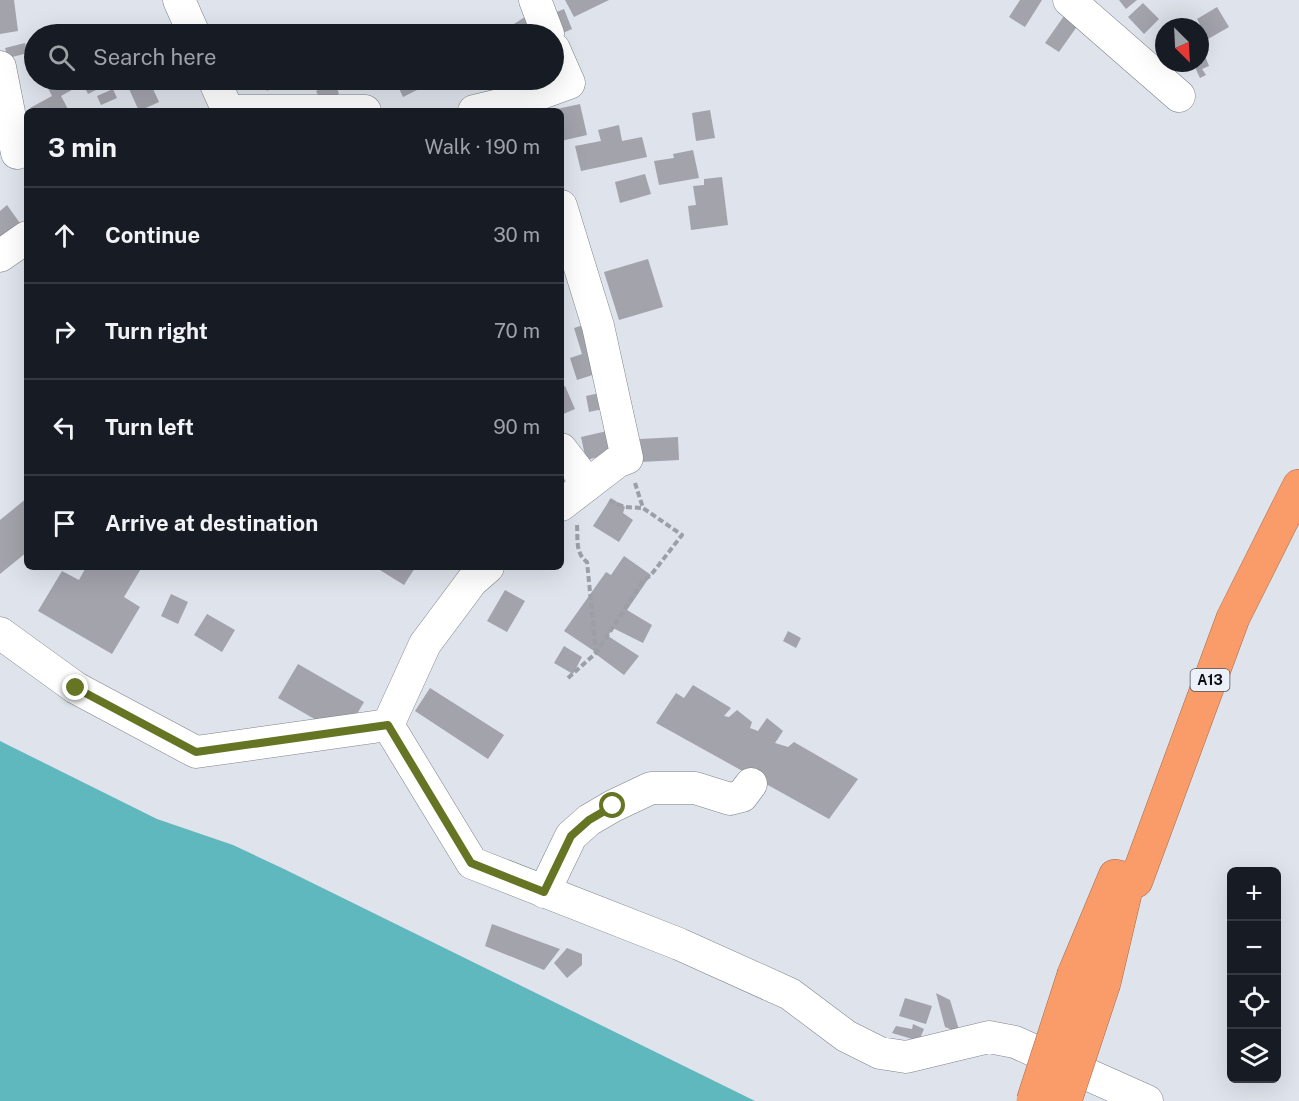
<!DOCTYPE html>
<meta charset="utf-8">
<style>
:root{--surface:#171b24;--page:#20242c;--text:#f1f3f6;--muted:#9ea1a6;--line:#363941}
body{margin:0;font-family:"Public Sans",sans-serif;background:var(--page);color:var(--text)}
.controls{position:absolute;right:18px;bottom:18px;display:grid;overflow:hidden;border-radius:9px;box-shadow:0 6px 24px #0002}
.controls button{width:54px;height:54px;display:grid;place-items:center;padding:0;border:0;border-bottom:2px solid var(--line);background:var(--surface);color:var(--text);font:30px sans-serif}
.compass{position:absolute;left:1155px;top:18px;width:54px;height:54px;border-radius:50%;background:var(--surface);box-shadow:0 6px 24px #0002;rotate:156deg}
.stop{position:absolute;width:18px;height:18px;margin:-14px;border:4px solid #657523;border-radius:50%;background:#fff}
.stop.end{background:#657523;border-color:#fff;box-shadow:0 2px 6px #0008}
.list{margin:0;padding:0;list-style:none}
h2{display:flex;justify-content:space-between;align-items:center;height:78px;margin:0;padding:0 24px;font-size:26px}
h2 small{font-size:20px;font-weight:400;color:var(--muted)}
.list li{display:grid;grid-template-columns:39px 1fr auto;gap:18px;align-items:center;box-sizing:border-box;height:96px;padding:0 24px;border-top:2px solid var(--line)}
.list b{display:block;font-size:22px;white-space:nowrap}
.list em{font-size:20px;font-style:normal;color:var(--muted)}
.icon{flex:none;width:33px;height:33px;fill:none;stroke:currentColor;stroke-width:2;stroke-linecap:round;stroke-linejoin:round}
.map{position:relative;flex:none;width:1299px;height:1101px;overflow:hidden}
.search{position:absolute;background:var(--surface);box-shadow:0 6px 24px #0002;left:24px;top:24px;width:540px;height:66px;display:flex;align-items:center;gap:15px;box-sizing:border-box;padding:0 21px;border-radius:33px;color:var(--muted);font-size:22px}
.panel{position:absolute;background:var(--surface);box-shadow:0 6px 24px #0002;left:24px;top:108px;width:540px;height:462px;border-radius:9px}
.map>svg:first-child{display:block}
.water{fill:#60b8bf}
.building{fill:#a2a3ab}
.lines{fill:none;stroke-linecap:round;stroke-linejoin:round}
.minor-casing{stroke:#7f838a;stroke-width:33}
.highway-casing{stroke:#a76a4a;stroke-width:34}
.path{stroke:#9c9fa5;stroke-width:4;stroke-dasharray:6 3;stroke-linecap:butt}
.minor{stroke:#fff;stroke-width:32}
.highway{stroke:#fa9c6a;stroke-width:33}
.highway-bridge-casing{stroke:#a76a4a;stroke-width:34;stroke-linecap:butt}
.highway-bridge{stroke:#fa9c6a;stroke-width:33}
.route{stroke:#657523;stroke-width:8}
.labels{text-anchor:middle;stroke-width:4.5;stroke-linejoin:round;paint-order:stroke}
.shield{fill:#ecf1f9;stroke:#4f5256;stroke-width:1.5}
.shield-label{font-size:14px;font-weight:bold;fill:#0c0e10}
</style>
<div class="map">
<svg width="1299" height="1101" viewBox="0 0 1299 1101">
<rect width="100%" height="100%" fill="#dfe3eb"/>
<path class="water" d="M 0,741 L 157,819 L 233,845 L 284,869 L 755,1101 L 0,1101 Z"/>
<path class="building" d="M 0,0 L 14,0 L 18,31 L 0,34 Z
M 565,0 L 609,0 L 574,17 Z
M 1020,0 L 1042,0 L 1025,27 L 1009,17 Z
M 1119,0 L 1137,0 L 1126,9 Z
M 1143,3 L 1159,19 L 1144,34 L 1128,17 Z
M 1217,7 L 1229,27 L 1208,39 L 1197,19 Z
M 564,9 L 572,29 L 556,36 L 547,16 Z
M 528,15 L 541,34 L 498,34 Z
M 1064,16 L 1078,25 L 1059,52 L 1045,43 Z
M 25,43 L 28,53 L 8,58 L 5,48 Z
M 1203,51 L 1209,66 L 1202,69 L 1206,75 L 1200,78 L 1193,63 L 1200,63 L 1200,53 Z
M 63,80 L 75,80 L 79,86 L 61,96 L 69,111 L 32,111 L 30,108 L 52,96 L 48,88 Z
M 81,80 L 110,80 L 112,82 L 88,94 Z
M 125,80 L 149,80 L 159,102 L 139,111 Z
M 261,80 L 274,80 L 277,85 L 267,91 Z
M 395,80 L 425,80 L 427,85 L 403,97 Z
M 471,80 L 501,80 L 475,90 Z
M 335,82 L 339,94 L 326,100 L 320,99 L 316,91 Z
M 113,89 L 117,98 L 101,105 L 97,96 Z
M 580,104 L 587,135 L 561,141 L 561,111 L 552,110 Z
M 710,110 L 715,138 L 696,141 L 692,113 Z
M 619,125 L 622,141 L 642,137 L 647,157 L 581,171 L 575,146 L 601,141 L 598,130 Z
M 693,150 L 699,178 L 659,185 L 654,161 L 674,158 L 673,154 Z
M 645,174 L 651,194 L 620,203 L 615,182 Z
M 722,177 L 728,225 L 691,230 L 688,206 L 696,205 L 693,186 L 704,185 L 704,179 Z
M 7,205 L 22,226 L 0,237 L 0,211 Z
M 648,259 L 663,307 L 619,320 L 604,272 Z
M 590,323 L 605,371 L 577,380 L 570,358 L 582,354 L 574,328 Z
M 565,386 L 575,409 L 561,415 L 561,388 Z
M 608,391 L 612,407 L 589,412 L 586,396 Z
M 620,428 L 607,455 L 586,460 L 581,437 Z
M 678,437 L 679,460 L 641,462 L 640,439 Z
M 27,498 L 27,552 L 0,574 L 0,520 Z
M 611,498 L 625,507 L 623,513 L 633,520 L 619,542 L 593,526 Z
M 624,556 L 651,575 L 627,610 L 652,625 L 643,643 L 613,628 L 608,636 L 639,656 L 624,675 L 593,652 L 594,651 L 564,631 L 606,572 L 611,575 Z
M 86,567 L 142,567 L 124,597 L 140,607 L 112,654 L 38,611 L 62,571 L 79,580 Z
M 375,567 L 414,567 L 415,568 L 404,585 Z
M 505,590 L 525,601 L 507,632 L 487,621 Z
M 171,594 L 188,602 L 178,624 L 161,616 Z
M 207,614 L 235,630 L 222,652 L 194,635 Z
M 788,631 L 801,638 L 796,648 L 783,641 Z
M 564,646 L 582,657 L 573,674 L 554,663 Z
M 298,664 L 364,702 L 344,736 L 278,698 Z
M 693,685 L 731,708 L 724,716 L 729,717 L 737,710 L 752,722 L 750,728 L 758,731 L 767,718 L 783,731 L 775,743 L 788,747 L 794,742 L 858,779 L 829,819 L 656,723 L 676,693 L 684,698 Z
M 430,688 L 504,735 L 488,759 L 415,711 Z
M 492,924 L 560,949 L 544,970 L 485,946 Z
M 567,948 L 582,954 L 582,965 L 567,978 L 554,963 Z
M 936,993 L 950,1000 L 960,1033 L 945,1027 Z
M 905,998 L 932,1006 L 926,1024 L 899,1016 Z
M 913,1024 L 924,1029 L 919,1041 L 892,1033 L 896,1026 L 912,1029 Z"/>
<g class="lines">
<defs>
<path id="minor" d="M 179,0 L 194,34
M 535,0 L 548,34
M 1069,0 L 1179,96
M 0,67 L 17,153
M 214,80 L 228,111
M 231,111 L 365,111
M 474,111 L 528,98 L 569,83 L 554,49
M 561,206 L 598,326 L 627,458 L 617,462 L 561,505
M 0,256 L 27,237
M 561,449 L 588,484
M 0,633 L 76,688 L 196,752 L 388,725 L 472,863 L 679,944 L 790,994 L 846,1036 L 880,1053 L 906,1057 L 989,1037 L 1015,1042 L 1147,1101
M 388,725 L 425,644 L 472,581 L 488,567
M 544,892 L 571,836 L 589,820 L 613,806 L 651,788 L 695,788 L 730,799 L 742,796 L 751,784"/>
<path id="highway" d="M 1136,881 L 1233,618 L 1299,486
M 1074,974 L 1115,876 L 1136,881
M 1104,983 L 1125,894"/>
</defs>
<use href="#minor" class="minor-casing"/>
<use href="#highway" class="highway-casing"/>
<path class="path" d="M 609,501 L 625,507 L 643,508
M 577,525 C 578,539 575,553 587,562 L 596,652
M 568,678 L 596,653 L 643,581 L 651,575 L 682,535 L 643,508 L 635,483"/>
<use href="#minor" class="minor"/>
<use href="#highway" class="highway"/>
<defs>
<path id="highway-bridge" d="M 1033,1101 L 1074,974
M 1065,1101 L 1104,983"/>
</defs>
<use href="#highway-bridge" class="highway-bridge-casing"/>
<use href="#highway-bridge" class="highway-bridge"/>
</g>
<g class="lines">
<path class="route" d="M 76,688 L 196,752 L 388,725 L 471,863 L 544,892 L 571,836 L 589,820 L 613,806"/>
</g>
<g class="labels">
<rect class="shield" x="1190.5" y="669" width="39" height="22" rx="4.5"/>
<g class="shield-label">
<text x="1210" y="685">A13</text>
</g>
</g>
</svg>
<div class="controls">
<button>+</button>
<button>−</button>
<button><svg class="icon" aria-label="locate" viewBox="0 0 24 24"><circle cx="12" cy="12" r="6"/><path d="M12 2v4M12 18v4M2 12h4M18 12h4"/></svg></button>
<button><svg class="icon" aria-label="layers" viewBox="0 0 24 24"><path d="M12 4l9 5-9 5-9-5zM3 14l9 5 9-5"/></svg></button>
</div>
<svg class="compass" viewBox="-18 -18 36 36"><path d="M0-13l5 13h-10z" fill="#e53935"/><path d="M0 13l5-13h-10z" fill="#9ea1a6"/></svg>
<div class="stop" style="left:613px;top:806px"></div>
<div class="stop end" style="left:76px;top:688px"></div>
<div class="search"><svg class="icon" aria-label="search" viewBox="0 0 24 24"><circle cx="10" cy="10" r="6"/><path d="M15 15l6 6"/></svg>Search here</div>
<section class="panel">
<h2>3 min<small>Walk · 190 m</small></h2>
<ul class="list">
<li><svg class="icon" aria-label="ahead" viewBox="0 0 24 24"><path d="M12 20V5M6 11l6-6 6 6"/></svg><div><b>Continue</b></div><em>30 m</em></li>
<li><svg class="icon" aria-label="right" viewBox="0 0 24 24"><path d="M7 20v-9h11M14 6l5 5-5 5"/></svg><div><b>Turn right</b></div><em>70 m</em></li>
<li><svg class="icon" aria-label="left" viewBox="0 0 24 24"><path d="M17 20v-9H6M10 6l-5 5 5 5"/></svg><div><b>Turn left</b></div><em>90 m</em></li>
<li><svg class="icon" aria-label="arrive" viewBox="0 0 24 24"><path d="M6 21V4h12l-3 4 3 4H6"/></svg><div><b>Arrive at destination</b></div></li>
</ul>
</section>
</div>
